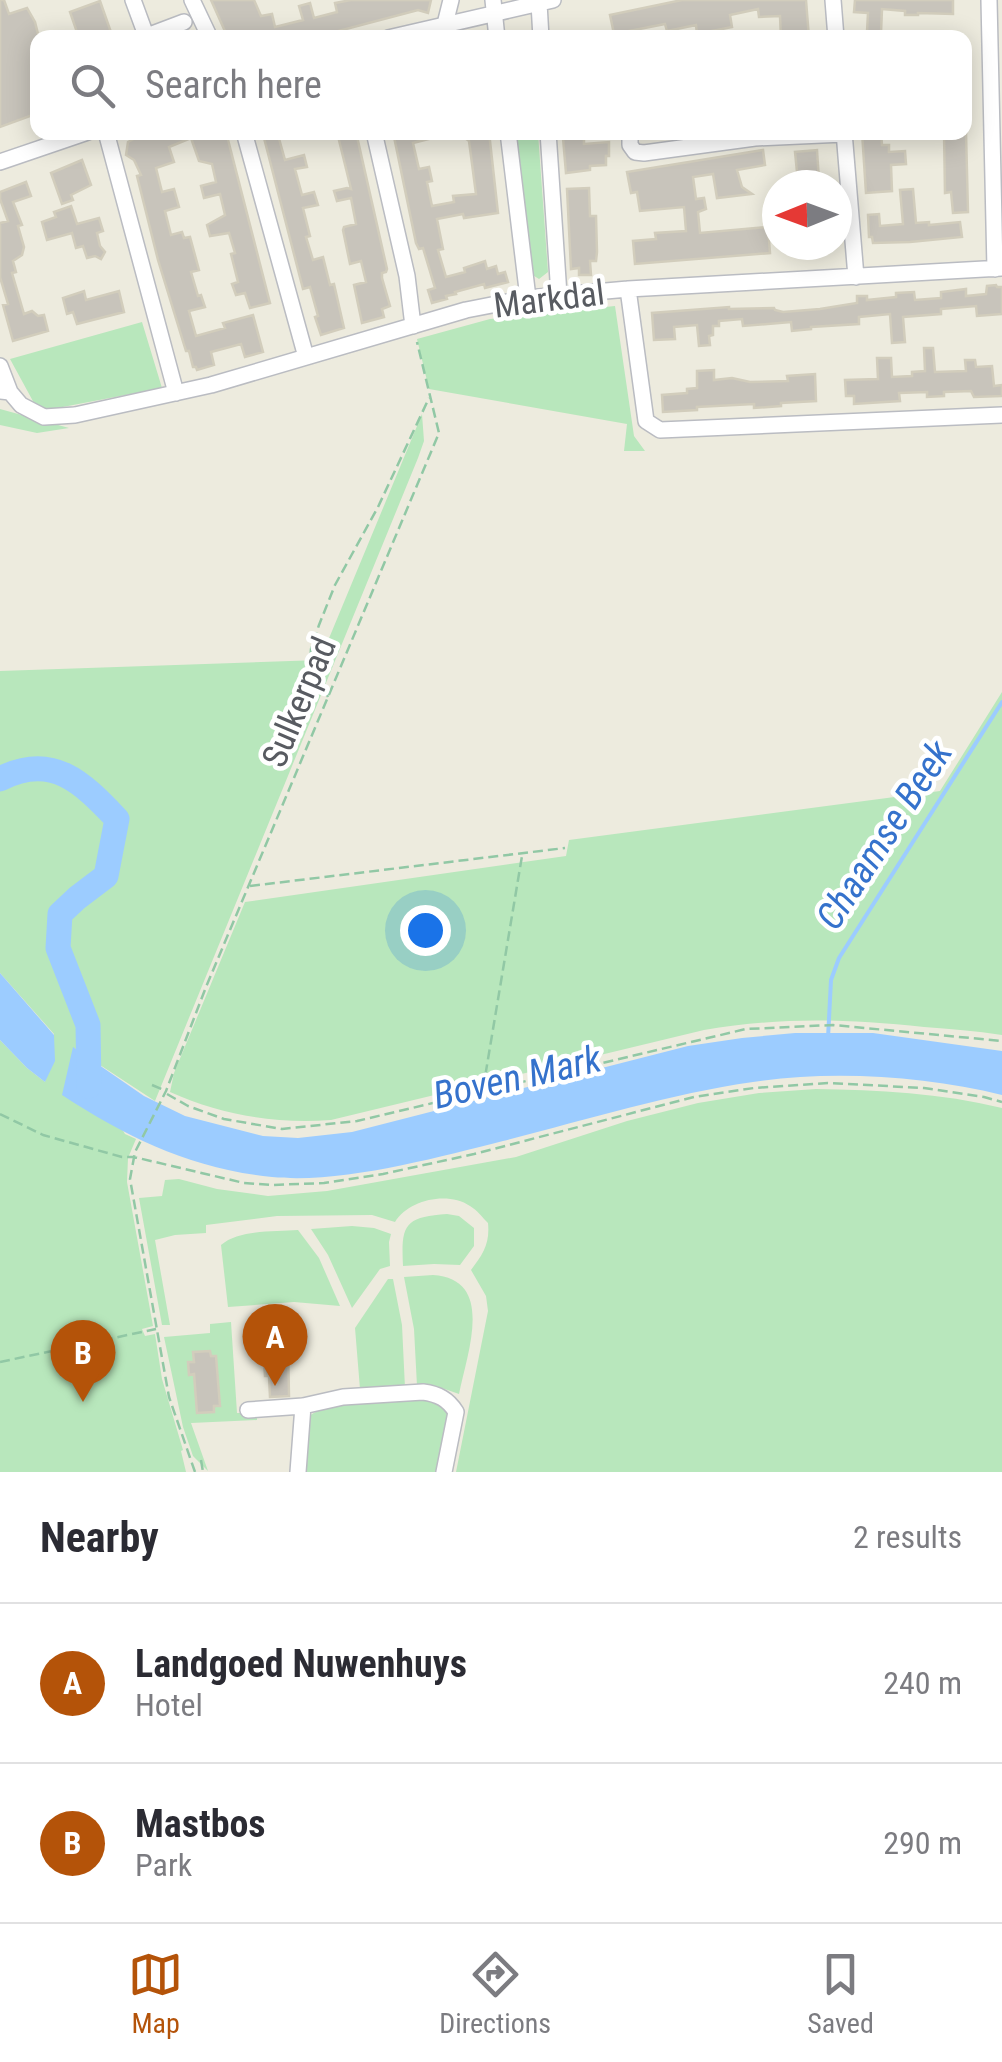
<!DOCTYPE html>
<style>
:root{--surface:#fff;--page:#f7f7f7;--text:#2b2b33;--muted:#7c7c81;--line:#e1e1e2;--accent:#b45309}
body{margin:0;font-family:"Roboto Condensed",sans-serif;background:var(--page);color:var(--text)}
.compass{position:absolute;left:762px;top:170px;width:90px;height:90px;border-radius:50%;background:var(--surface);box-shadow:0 5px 25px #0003;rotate:269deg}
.you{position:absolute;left:425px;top:930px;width:35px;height:35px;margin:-25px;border:8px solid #fff;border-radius:50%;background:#1a73e8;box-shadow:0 0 0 15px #1a73e833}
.badge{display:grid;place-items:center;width:65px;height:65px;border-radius:50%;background:var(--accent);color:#fff;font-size:32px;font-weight:700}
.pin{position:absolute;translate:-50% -82px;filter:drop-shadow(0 2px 5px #0008)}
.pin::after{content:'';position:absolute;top:52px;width:35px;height:30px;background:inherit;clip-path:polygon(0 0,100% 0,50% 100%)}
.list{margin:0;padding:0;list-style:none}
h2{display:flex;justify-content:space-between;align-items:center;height:130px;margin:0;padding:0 40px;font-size:42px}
h2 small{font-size:32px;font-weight:400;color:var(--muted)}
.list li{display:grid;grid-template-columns:65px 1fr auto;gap:30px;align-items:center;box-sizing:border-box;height:160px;padding:0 40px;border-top:2px solid var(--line)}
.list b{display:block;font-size:38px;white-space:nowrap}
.list p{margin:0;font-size:32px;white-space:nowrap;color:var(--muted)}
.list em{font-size:32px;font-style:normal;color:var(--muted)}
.icon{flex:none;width:55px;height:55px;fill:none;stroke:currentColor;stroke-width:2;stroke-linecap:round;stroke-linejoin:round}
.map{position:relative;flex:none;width:1002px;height:1472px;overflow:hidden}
.search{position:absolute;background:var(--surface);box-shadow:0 5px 25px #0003;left:30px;right:30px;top:30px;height:110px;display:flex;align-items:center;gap:25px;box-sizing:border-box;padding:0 35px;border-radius:20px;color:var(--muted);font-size:38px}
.sheet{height:450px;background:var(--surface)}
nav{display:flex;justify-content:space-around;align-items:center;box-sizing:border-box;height:140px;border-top:2px solid var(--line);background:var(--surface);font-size:28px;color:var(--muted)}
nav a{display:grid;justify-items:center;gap:5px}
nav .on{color:var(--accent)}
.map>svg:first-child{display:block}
.green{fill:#b8e7bc}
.water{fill:#9cccff}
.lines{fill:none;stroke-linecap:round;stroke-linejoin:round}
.stream{stroke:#9cccff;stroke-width:4}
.river{stroke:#9cccff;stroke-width:25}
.building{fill:#c8c4bb;stroke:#d2cdbc;stroke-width:2.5}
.minor-casing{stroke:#babcc2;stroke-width:18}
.path{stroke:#91c8a5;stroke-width:2.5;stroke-dasharray:10 5;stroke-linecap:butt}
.minor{stroke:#fff;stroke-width:15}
.labels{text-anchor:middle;stroke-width:9;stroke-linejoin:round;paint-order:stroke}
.street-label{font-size:35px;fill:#585b61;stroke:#fff}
.water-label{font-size:38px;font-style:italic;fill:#3572cc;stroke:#fff}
</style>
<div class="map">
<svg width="1002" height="1472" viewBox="0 0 1002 1472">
<rect width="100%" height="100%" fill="#edebde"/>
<path class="green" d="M 515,133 L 538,133 L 548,272 L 539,279 L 531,274 Z
M 615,306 L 634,436 L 645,451 L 624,451 L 627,424 L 429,389 L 417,339 L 490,319 Z
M 142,322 L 162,388 L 47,410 L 34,403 L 10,359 Z
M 0,409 L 69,428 L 37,433 L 0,425 Z
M 422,414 L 424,441 L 418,458 L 155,1101 L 74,1048 L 125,1134 L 136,1139 L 128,1158 L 127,1182 L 153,1326 L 142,1329 L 145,1336 L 155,1334 L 162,1379 L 183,1450 L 181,1451 L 186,1472 L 0,1472 L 0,1040 L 27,1068 L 45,1082 L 54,1034 L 0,973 L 0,671 L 320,660 Z
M 1002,692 L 1002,1035 C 976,1031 950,1029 924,1027 C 848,1019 780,1017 704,1030 L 331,1120 C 274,1124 222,1115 170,1092 L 174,1073 L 245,902 L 566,856 L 569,840 L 940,791 Z
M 816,1089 C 878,1090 941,1093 1002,1108 L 1002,1472 L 456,1472 L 488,1311 L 486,1296 L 471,1270 C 483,1254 490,1244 488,1223 C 482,1217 477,1210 470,1206 C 447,1191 409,1200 395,1222 L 372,1215 L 277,1216 L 206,1225 L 206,1233 L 175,1235 L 155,1240 L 170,1325 L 162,1325 L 139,1198 L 162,1196 L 165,1180 L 179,1179 L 217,1189 L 268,1196 L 327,1191 L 516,1157 L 627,1121 L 698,1103 L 759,1093 Z
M 447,1214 L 459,1216 L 474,1228 L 474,1246 L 460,1265 L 434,1264 L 403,1266 C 401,1225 404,1217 447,1214 Z
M 352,1226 L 374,1228 L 391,1234 L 389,1242 L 390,1266 L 380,1269 L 352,1308 L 328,1255 L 311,1229 Z
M 298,1230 L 319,1258 L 340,1306 L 294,1302 L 228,1307 L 221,1245 C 239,1229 275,1232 298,1230 Z
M 433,1275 C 496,1279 467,1353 459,1394 L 436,1386 L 417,1386 L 414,1329 L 404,1277 Z
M 388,1279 L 393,1279 L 402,1325 L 405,1388 L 360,1389 L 355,1328 Z
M 231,1322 L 237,1413 L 257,1413 L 257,1420 L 191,1423 L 208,1471 L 193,1456 L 183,1427 L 164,1337 L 210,1333 L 210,1324 Z
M 429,1399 L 455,1409 L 443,1472 L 304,1472 L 309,1416 C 335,1397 396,1401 429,1399 Z"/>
<path class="water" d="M 0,973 L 54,1035 L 55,1061 L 45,1082 L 27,1068 L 0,1040 Z
M 795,1033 L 873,1033 L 1002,1051 L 1002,1095 C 925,1076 832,1070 753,1082 C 669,1094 586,1120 503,1141 C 435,1158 341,1184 272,1177 C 192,1169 128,1138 62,1095 L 73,1047 L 144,1096 L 185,1116 L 263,1136 L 298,1138 L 352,1132 L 688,1046 L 742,1038 Z"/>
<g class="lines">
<path class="stream" d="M 828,1038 L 831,980 L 839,958 L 1002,702"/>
<path class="river" d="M 0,779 C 52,752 82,782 117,819 L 106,876 L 77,898 L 60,914 L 58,948 L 88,1025 L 89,1086"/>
</g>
<path class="building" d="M 0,0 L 4,0 L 9,14 L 27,8 L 35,22 L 39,38 L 38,113 L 0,127 Z
M 211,0 L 254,0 L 261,16 L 272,14 L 275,27 L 303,20 L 299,6 L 310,3 L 314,18 L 337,12 L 335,3 L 351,0 L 431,0 L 428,13 L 418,10 L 312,38 L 228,38 Z
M 682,0 L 806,0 L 809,38 L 781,38 L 780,16 L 759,17 L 758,9 L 730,15 L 732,27 L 697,34 L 696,25 L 667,31 L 665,24 L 614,34 L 610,15 Z
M 855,0 L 953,0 L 953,14 L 918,13 L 918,15 L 905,15 L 905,11 L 882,9 L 881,33 L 867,32 L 868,13 L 854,12 Z
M 100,1 L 113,38 L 79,38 L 70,12 Z
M 147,132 L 226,132 L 270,303 L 250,308 L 245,293 L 236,295 L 232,284 L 238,282 L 231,254 L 235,253 L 229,233 L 210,236 L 207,225 L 225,215 L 220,194 L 204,198 L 201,186 L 216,182 L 212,164 L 199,161 L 191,138 L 169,147 L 174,162 L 156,168 L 162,192 L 174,189 L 179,207 L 165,211 L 171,235 L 182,232 L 184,238 L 190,237 L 199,270 L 191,272 L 198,296 L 201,295 L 205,307 L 189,311 L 196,336 L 225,328 L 223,323 L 253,315 L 263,352 L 245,357 L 241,344 L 211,352 L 214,365 L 197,370 L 196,367 L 193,367 L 189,351 L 186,351 L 158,260 L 137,176 L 141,175 L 134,160 L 126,155 L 128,142 Z
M 337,132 L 356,132 L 387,269 L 386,272 L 382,273 L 382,278 L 390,306 L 382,309 L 384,317 L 362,323 L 354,285 L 366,282 L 361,261 L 350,264 L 343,230 L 344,227 L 356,224 L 351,198 L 337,201 L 334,191 L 347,188 L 351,189 Z
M 393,132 L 439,132 L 440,136 L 413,143 L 419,169 L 429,167 L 432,181 L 427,182 L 432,206 L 454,202 L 453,196 L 476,194 L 469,141 L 457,132 L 489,132 L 498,213 L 464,218 L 463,214 L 437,219 L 443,249 L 438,250 L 446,277 L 465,272 L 464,268 L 485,261 L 487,269 L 496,266 L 498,274 L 505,272 L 508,282 L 485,288 L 484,284 L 455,292 L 456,294 L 446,296 L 447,299 L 432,303 L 428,290 L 435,288 L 423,248 L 419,249 L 416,243 Z
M 862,132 L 881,132 L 882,145 L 889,145 L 889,152 L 905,151 L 906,164 L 891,165 L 892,191 L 866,193 Z
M 944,132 L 966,132 L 968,212 L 953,213 L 951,192 L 945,193 Z
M 278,135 L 285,160 L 304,155 L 307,167 L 295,169 L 302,195 L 314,192 L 318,205 L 303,208 L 310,236 L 306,237 L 313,260 L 323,257 L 330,285 L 334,284 L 344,328 L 321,335 L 315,317 L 318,316 L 310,287 L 303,289 L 264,138 Z
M 584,137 L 584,144 L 609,142 L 609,156 L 606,156 L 606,165 L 590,166 L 590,170 L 566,173 L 563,138 Z
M 763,150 L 765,165 L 737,170 L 742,187 L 752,194 L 717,198 L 713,174 L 693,177 L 696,199 L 704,198 L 706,209 L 698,212 L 700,233 L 768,227 L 770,253 L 635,264 L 633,241 L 656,239 L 655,233 L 686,231 L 684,207 L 640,211 L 637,192 L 631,193 L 627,172 Z
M 817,150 L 819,181 L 798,182 L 795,152 Z
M 82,160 L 91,185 L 71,195 L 73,200 L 62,204 L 51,173 Z
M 26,182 L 31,196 L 13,202 L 22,225 L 18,226 L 24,247 L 22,255 L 13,261 L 16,272 L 12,273 L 24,314 L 32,311 L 38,316 L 44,315 L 48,331 L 13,341 L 3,305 L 8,304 L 0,277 L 0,223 L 8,221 L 0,199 L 0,192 Z
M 589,188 L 590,216 L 596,216 L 597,252 L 596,261 L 590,261 L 591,275 L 579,275 L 579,268 L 571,269 L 567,189 Z
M 913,189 L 916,223 L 929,222 L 929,225 L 960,222 L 962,237 L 910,242 L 873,243 L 872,237 L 869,237 L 868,215 L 879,214 L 880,226 L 903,224 L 900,190 Z
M 71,206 L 77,224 L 99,218 L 103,231 L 97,233 L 100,246 L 105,252 L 101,259 L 95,256 L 87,258 L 83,246 L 76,248 L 72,233 L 47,240 L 42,222 L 56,217 L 54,212 Z
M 996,285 L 997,287 L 1002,287 L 1002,314 L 977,316 L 976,306 L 941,309 L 941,314 L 903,317 L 905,342 L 892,343 L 890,314 L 859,317 L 859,324 L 811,327 L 811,329 L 792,331 L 791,322 L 743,326 L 742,319 L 719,321 L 719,326 L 713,326 L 713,335 L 709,336 L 710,345 L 699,346 L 697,325 L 674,327 L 675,339 L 654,340 L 652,313 L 729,307 L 729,309 L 774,308 L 775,310 L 783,312 L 820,309 L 857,303 L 857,296 L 867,296 L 867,300 L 896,297 L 896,293 L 914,292 L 915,300 L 941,298 L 941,292 L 966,289 L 966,296 L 986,294 L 987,286 Z
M 84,291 L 86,300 L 119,291 L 124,312 L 77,324 L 73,312 L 67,314 L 63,298 Z
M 924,348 L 933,348 L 935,372 L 966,371 L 965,360 L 975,360 L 976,367 L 992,366 L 994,386 L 1002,385 L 1002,396 L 974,397 L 971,391 L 944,392 L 944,396 L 927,397 L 927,392 L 899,393 L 900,401 L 854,404 L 854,396 L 846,396 L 845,380 L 878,379 L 877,358 L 891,358 L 892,377 L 912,376 L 912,372 L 925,371 Z
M 714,370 L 714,380 L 732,378 L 750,382 L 788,381 L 787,376 L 815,374 L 816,401 L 781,403 L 781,406 L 754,408 L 754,404 L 697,407 L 697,410 L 663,412 L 662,395 L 687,393 L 687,389 L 697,388 L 697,371 Z
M 288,1344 L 289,1396 L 270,1397 L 269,1376 L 265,1376 L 263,1345 Z
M 210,1351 L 211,1356 L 216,1356 L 220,1406 L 214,1406 L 214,1412 L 197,1413 L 194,1374 L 189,1375 L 188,1362 L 194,1362 L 193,1352 Z"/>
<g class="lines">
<defs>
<path id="minor" d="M 133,0 L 147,38
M 192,0 L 210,38
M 493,0 L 497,38
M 833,0 L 836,38
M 989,0 L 995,269
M 539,3 L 541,38
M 445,24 L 451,0
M 147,36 L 184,22
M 388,38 L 553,0
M 106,132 L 176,393
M 244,132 L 306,357
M 374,132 L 407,276 L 413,326
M 508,132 L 528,298
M 548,132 L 559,295
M 630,132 L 630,145 L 635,152 L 644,153 L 755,138 L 844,134
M 844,132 L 856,277
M 0,162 L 88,132
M 628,289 L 646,421 L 660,430 L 1002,415
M 0,366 L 10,392
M 0,391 L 10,392 L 21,405 L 44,417 L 75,415 L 211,385 L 466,310 L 528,298 L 628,289 L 1002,268
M 248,1410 L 303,1406 L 343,1397 L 423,1392 C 438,1394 448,1399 456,1412 L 444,1472
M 298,1472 L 303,1406"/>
</defs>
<use href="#minor" class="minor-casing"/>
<path class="path" d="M 328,697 L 310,663 L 311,649 L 319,625 L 335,585 L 378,507 L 429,398
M 250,886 L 565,848
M 152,1085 L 164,1090
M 483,1089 L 522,856
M 167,1094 L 188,1106 L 224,1119 L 282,1129 L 357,1121 L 746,1029 L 833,1025 L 1002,1041
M 0,1114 L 43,1135 L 122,1157 L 134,1157 L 244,1183 L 273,1185 L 324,1183 L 383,1174 L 474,1154 L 694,1097 L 754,1088 L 828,1083 L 924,1088 L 984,1097 L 1002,1102
M 0,1362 L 156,1329
M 201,1460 L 203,1472
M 195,1472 L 169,1397 L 130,1179 L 135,1152 L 166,1091 L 206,987 L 439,433 L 417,342"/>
<use href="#minor" class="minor"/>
</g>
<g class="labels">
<g class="street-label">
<text transform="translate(549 299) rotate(-7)" y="12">Markdal</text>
<text transform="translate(299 702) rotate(-67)" y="12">Sulkerpad</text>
</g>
<g class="water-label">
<text transform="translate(884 835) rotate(-57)" y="13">Chaamse Beek</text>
<text transform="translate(517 1077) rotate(-13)" y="13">Boven Mark</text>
</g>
</g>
</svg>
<svg class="compass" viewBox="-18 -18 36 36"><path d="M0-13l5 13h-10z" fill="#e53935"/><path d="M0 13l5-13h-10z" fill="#7c7c81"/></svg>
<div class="you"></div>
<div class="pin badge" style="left:275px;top:1386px">A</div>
<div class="pin badge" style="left:83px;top:1402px">B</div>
<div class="search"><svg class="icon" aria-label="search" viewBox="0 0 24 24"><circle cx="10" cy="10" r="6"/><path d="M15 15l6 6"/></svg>Search here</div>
</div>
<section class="sheet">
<h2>Nearby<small>2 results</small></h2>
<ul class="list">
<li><span class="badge">A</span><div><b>Landgoed Nuwenhuys</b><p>Hotel</p></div><em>240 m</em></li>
<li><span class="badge">B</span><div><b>Mastbos</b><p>Park</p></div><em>290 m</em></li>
</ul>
</section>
<nav>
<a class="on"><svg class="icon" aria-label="map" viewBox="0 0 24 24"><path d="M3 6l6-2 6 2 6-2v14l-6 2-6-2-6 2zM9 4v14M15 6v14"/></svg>Map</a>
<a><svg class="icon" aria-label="directions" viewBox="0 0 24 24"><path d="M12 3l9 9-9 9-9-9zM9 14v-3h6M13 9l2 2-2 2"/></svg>Directions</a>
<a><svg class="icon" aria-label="saved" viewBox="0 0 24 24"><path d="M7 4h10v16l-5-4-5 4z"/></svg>Saved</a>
</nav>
